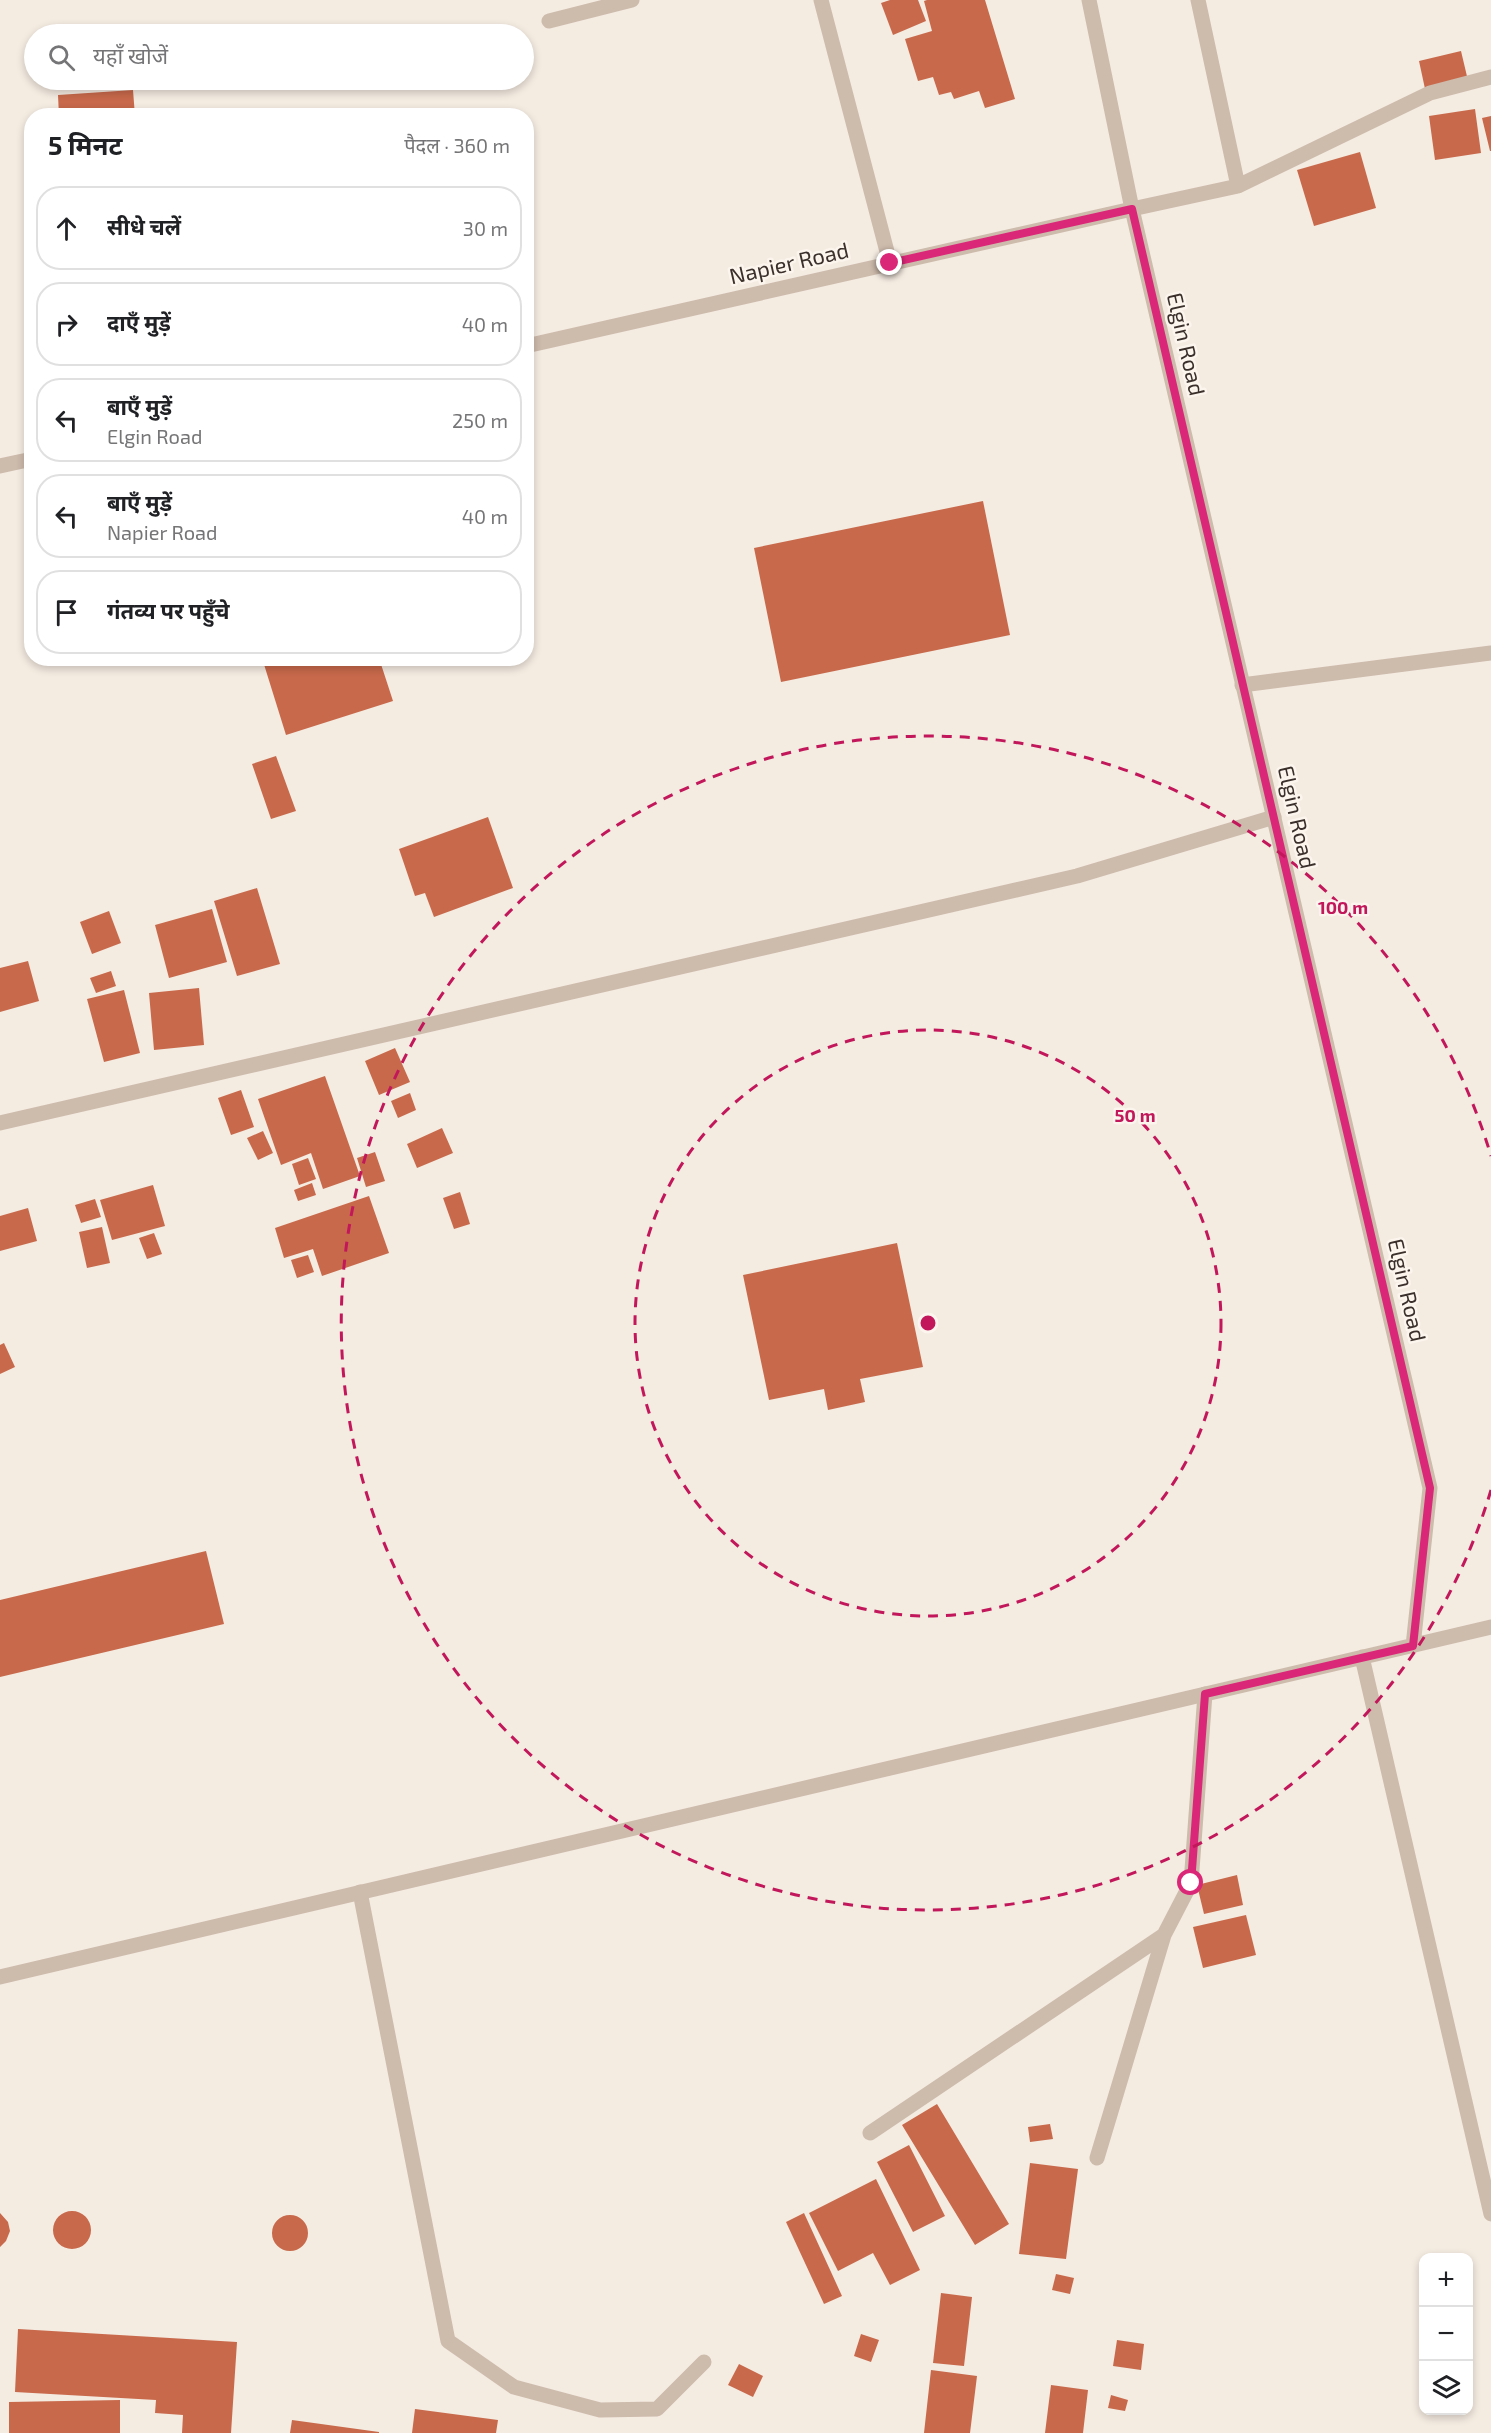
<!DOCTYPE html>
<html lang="hi">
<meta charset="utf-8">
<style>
:root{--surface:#fff;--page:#f2f2f2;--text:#202124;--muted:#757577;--line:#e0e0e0}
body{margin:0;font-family:"Exo 2","Noto Sans Devanagari",sans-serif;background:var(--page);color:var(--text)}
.controls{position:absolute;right:18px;bottom:18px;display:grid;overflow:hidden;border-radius:12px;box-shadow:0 3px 9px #0003}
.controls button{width:54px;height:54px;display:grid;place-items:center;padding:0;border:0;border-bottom:2px solid var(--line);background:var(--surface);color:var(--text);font:30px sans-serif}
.stop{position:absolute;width:18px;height:18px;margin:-14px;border:4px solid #db2777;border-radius:50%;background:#fff}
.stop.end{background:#db2777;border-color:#fff;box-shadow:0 2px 6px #0008}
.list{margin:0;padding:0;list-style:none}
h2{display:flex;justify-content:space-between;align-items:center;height:78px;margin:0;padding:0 24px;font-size:26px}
h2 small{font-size:20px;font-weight:400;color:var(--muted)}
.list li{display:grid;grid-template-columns:39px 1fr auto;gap:18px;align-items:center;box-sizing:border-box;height:84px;margin:0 12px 12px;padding:0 12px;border:2px solid var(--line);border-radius:24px}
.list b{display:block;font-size:22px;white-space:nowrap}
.list p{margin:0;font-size:20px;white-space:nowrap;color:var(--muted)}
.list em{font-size:20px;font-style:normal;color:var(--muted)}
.icon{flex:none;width:33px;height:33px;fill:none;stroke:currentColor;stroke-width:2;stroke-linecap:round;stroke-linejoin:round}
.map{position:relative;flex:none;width:1491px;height:2433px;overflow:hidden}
.search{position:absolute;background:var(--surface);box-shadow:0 3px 9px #0003;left:24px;top:24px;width:510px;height:66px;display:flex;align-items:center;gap:15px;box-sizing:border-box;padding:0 21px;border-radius:33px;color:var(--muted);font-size:22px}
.panel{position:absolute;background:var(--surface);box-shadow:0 3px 9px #0003;left:24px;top:108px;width:510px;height:558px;border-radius:24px}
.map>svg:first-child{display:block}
.building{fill:#c8694b}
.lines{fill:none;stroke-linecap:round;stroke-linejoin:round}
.minor{stroke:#cdbbac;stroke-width:15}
.tertiary{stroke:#cdbbac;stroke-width:15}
.route{stroke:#db2777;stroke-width:8}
.ring{fill:none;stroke:#c2185b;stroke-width:3;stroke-dasharray:10 8}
.labels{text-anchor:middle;stroke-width:5;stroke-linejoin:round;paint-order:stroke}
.street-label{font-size:22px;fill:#3b302b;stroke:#fbf5ee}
.centre{fill:#c2185b;stroke:#fbf5ee;stroke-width:3}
.ring-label{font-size:18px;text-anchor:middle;font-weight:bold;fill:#c2185b;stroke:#fbf5ee;stroke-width:5;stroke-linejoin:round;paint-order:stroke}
</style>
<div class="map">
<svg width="1491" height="2433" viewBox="0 0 1491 2433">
<rect width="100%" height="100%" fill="#f4ebe1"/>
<path class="building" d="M 890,0 L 918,0 L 926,21 L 893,35 L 881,3 Z
M 927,0 L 985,0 L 1015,99 L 985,108 L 979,91 L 954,99 L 951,92 L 939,95 L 933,77 L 918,81 L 905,39 L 932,31 L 924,1 Z
M 1461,51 L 1470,89 L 1427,98 L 1419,61 Z
M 133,90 L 135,116 L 59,116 L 58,95 Z
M 1475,109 L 1481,153 L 1435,160 L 1429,116 Z
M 1491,116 L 1491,151 L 1490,151 L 1482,118 Z
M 1360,152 L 1376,208 L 1314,226 L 1297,170 Z
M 983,501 L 1010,635 L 781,682 L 754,548 Z
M 262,658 L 379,658 L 393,701 L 286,735 Z
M 276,756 L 296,811 L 271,819 L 252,764 Z
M 488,817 L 513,888 L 434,917 L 425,893 L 415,896 L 399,849 Z
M 257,888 L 280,964 L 237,976 L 214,901 Z
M 212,909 L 227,962 L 169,978 L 155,925 Z
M 109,911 L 121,943 L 92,954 L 80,922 Z
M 28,961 L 39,1001 L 0,1012 L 0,968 Z
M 111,971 L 116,986 L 96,993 L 90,978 Z
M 199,988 L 204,1045 L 154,1050 L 149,993 Z
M 124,990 L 140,1053 L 104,1062 L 87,999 Z
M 395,1048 L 410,1082 L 379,1095 L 365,1061 Z
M 325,1076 L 360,1176 L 323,1189 L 311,1153 L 281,1165 L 258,1099 Z
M 241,1090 L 254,1127 L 231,1135 L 218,1098 Z
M 410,1093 L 416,1110 L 398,1118 L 391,1101 Z
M 442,1128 L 453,1153 L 417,1168 L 407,1144 Z
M 263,1131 L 273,1153 L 258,1160 L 247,1138 Z
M 375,1152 L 385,1181 L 366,1187 L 357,1158 Z
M 308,1158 L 316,1179 L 299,1185 L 292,1164 Z
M 312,1183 L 316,1195 L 298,1201 L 294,1190 Z
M 153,1185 L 165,1226 L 112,1240 L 100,1200 Z
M 460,1192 L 470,1224 L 454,1229 L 443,1198 Z
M 369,1196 L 389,1253 L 322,1276 L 313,1249 L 284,1258 L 275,1228 Z
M 95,1199 L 101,1217 L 81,1223 L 75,1205 Z
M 28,1208 L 37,1241 L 0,1251 L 0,1216 Z
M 102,1227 L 110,1263 L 87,1268 L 79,1232 Z
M 154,1233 L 162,1254 L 147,1259 L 139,1238 Z
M 897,1243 L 923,1367 L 860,1379 L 865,1402 L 828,1410 L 824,1389 L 769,1400 L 743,1275 Z
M 308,1255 L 314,1272 L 297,1278 L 291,1260 Z
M 4,1343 L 15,1367 L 0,1374 L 0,1345 Z
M 206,1551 L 224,1624 L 0,1677 L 0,1600 Z
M 1237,1875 L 1243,1905 L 1204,1914 L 1197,1885 Z
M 1246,1915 L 1256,1955 L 1203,1968 L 1193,1927 Z
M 937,2104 L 1009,2224 L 975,2245 L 902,2125 Z
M 1050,2124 L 1053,2139 L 1030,2142 L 1028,2127 Z
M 909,2145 L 945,2216 L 913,2232 L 877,2162 Z
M 1030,2163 L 1078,2169 L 1066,2259 L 1019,2254 Z
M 876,2179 L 920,2270 L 890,2285 L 873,2253 L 838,2271 L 809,2213 Z
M53 2230a19 19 0 1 1 38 0a19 19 0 1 1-38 0Z
M 0,2213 L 8,2222 L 10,2231 L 6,2241 L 0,2247 Z
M 804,2213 L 842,2296 L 824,2304 L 786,2222 Z
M272 2233a18 18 0 1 1 36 0a18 18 0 1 1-36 0Z
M 1056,2274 L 1074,2278 L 1070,2294 L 1052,2290 Z
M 941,2293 L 972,2297 L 964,2366 L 933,2363 Z
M 18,2329 L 237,2342 L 231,2433 L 182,2433 L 183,2415 L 155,2413 L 156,2400 L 15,2392 Z
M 861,2334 L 879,2340 L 871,2362 L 854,2356 Z
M 1117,2340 L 1144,2344 L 1141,2370 L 1113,2366 Z
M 739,2364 L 763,2376 L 753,2397 L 728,2385 Z
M 931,2370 L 977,2376 L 970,2433 L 924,2433 Z
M 1051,2385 L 1088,2390 L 1083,2433 L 1045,2433 Z
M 1111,2395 L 1128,2400 L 1125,2411 L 1108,2408 Z
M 120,2400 L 120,2433 L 9,2433 L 9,2402 Z
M 415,2409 L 498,2420 L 496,2433 L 412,2433 Z
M 292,2420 L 379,2432 L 379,2433 L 290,2433 Z"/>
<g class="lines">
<path class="minor" d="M 821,0 L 890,263
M 549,21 L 632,0
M 1238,186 L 1430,93 L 1491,77
M 1132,209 L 1238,186 L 1198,0
M 1242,685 L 1491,653
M 0,1123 L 1077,876 L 1274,817
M 360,1892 L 448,2341 L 514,2387 L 600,2410 L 657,2409 L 704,2362
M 870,2133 L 1164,1935
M 1097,2158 L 1164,1935 L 1191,1883 L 1205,1694"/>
<path class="tertiary" d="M 1089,0 L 1132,209 L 1430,1488 L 1413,1646
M 526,346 L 1132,209
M 0,466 L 32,459
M 1362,1657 L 1491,2214
M 0,1977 L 1491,1627"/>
</g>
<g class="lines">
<path class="route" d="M 890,263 L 1132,209 L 1430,1488 L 1413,1646 L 1205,1694 L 1191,1883"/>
</g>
<g class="ring">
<circle cx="928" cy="1323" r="293"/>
<path d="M1491 1490A587 587 0 1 1 1491 1156"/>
</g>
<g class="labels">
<g class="street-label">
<text transform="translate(789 263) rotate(-13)" y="8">Napier Road</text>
<text transform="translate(1186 344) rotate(77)" y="8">Elgin Road</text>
<text transform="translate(1297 817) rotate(77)" y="8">Elgin Road</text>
<text transform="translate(1407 1290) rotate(77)" y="8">Elgin Road</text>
</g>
</g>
<circle cx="928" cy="1323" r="9" class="centre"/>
<g class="ring-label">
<text x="1343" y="914">100 m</text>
<text x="1135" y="1122">50 m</text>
</g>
</svg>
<div class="controls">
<button>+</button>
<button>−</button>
<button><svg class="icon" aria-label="layers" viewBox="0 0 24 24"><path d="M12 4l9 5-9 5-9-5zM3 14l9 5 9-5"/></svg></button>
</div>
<div class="stop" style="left:1191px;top:1883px"></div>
<div class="stop end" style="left:890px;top:263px"></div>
<div class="search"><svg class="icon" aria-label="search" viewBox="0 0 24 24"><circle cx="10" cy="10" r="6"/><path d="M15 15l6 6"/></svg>यहाँ खोजें</div>
<section class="panel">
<h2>5 मिनट<small>पैदल · 360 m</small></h2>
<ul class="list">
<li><svg class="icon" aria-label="ahead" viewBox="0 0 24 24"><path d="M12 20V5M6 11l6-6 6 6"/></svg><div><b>सीधे चलें</b></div><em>30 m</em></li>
<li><svg class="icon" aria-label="right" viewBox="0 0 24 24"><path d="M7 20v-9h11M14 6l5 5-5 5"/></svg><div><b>दाएँ मुड़ें</b></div><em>40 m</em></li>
<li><svg class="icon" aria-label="left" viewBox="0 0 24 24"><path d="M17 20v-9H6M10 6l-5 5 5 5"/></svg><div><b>बाएँ मुड़ें</b><p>Elgin Road</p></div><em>250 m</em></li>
<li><svg class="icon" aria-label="left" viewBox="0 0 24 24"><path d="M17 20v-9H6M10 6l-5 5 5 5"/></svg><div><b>बाएँ मुड़ें</b><p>Napier Road</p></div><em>40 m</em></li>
<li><svg class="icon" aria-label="arrive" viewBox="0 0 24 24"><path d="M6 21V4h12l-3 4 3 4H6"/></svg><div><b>गंतव्य पर पहुँचे</b></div></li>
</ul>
</section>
</div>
